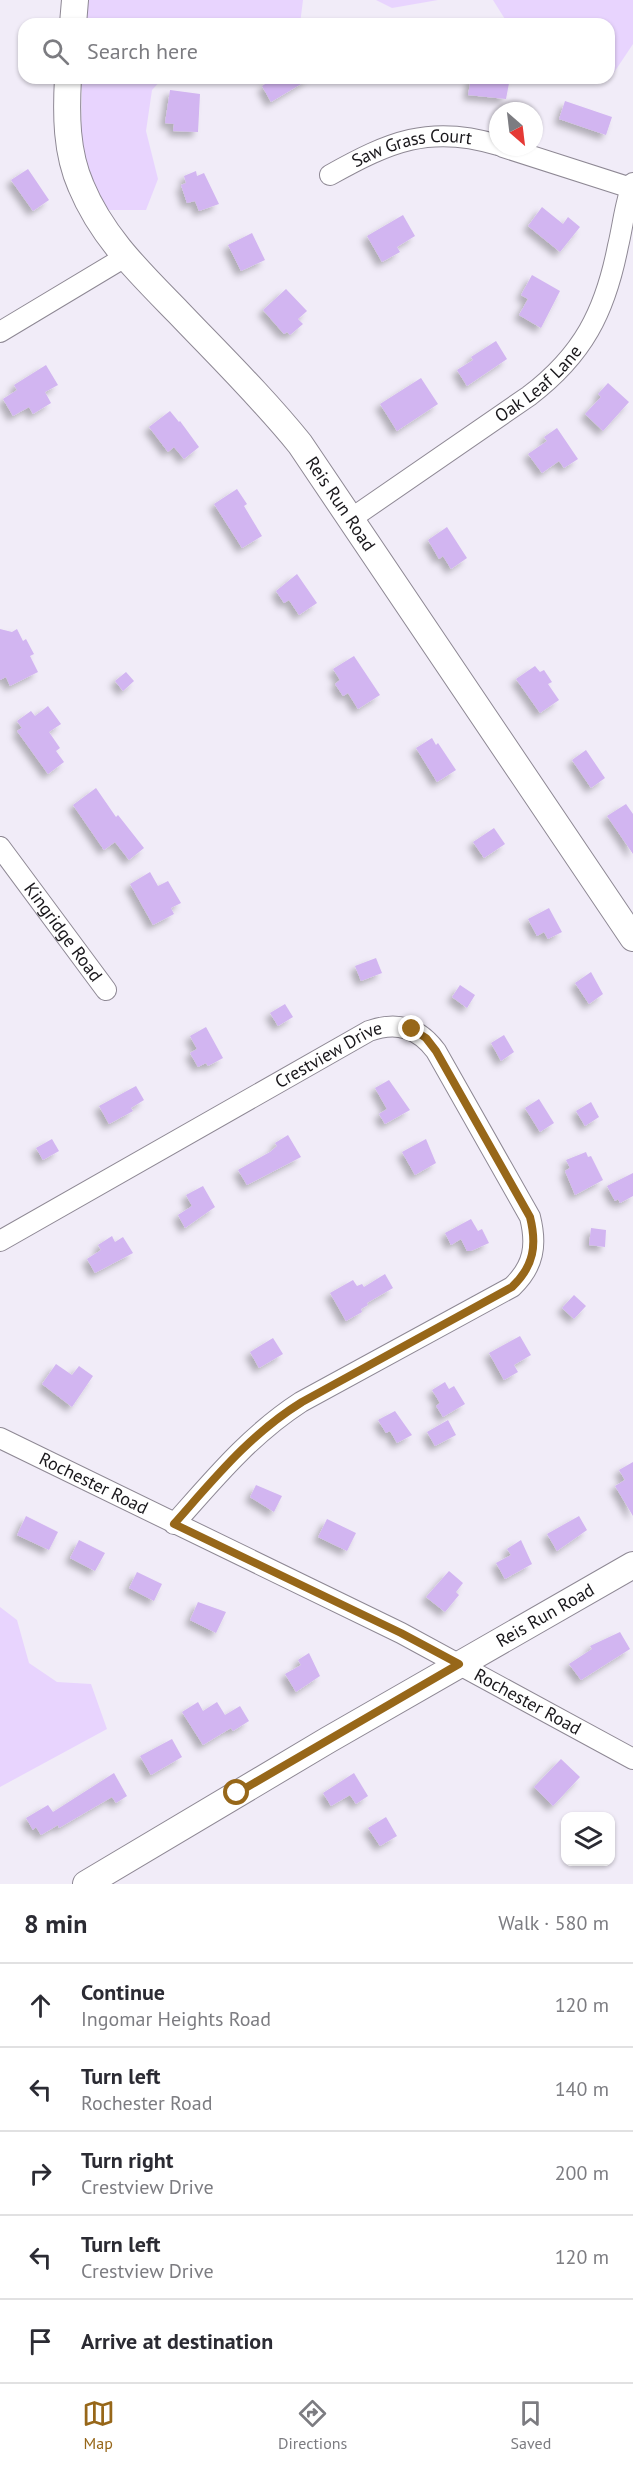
<!DOCTYPE html>
<meta charset="utf-8">
<style>
:root{--surface:#fff;--page:#f2f2f3;--text:#2b2b33;--muted:#7c7c81;--line:#e1e1e2;--accent:#976719}
body{margin:0;font-family:"PT Sans",sans-serif;background:var(--page);color:var(--text)}
.controls{position:absolute;right:18px;bottom:18px;display:grid;overflow:hidden;border-radius:12px;box-shadow:0 2px 4px #0004}
.controls button{width:54px;height:54px;display:grid;place-items:center;padding:0;border:0;border-bottom:2px solid var(--line);background:var(--surface);color:var(--text);font:30px sans-serif}
.compass{position:absolute;left:489px;top:102px;width:54px;height:54px;border-radius:50%;background:var(--surface);box-shadow:0 2px 4px #0004;rotate:152deg}
.stop{position:absolute;width:18px;height:18px;margin:-14px;border:4px solid #976719;border-radius:50%;background:#fff}
.stop.end{background:#976719;border-color:#fff;box-shadow:0 2px 6px #0008}
.list{margin:0;padding:0;list-style:none}
h2{display:flex;justify-content:space-between;align-items:center;height:78px;margin:0;padding:0 24px;font-size:26px}
h2 small{font-size:20px;font-weight:400;color:var(--muted)}
.list li{display:grid;grid-template-columns:39px 1fr auto;gap:18px;align-items:center;box-sizing:border-box;height:84px;padding:0 24px;border-top:2px solid var(--line)}
.list b{display:block;font-size:22px;white-space:nowrap}
.list p{margin:0;font-size:20px;white-space:nowrap;color:var(--muted)}
.list em{font-size:20px;font-style:normal;color:var(--muted)}
.icon{flex:none;width:33px;height:33px;fill:none;stroke:currentColor;stroke-width:2;stroke-linecap:round;stroke-linejoin:round}
.map{position:relative;flex:none;width:633px;height:1884px;overflow:hidden}
.search{position:absolute;background:var(--surface);box-shadow:0 2px 4px #0004;left:18px;right:18px;top:18px;height:66px;display:flex;align-items:center;gap:15px;box-sizing:border-box;padding:0 21px;border-radius:18px;color:var(--muted);font-size:22px}
.sheet{height:498px;background:var(--surface)}
nav{display:flex;justify-content:space-around;align-items:center;box-sizing:border-box;height:84px;border-top:2px solid var(--line);background:var(--surface);font-size:16px;color:var(--muted)}
nav a{display:grid;justify-items:center;gap:3px}
nav .on{color:var(--accent)}
.map>svg:first-child{display:block}
.green{fill:#e8d4fe}
.building{fill:#d2b5f1;filter:url(#shadow)}
.lines{fill:none;stroke-linecap:round;stroke-linejoin:round}
.minor-casing{stroke:#8e8894;stroke-width:22}
.major-casing{stroke:#8e8894;stroke-width:28}
.minor{stroke:#fff;stroke-width:20}
.major{stroke:#fff;stroke-width:26}
.route{stroke:#976719;stroke-width:8}
.labels{text-anchor:middle;stroke-width:4.5;stroke-linejoin:round;paint-order:stroke}
.street-label{font-size:18px;fill:#19171b;stroke:#fff}
</style>
<div class="map">
<svg width="633" height="1884" viewBox="0 0 633 1884">
<defs>
<filter id="shadow"><feDropShadow dx="-5" dy="5" stdDeviation="3" flood-color="#0004"/></filter>
</defs>
<rect width="100%" height="100%" fill="#f1ecf8"/>
<path class="green" d="M 85,0 L 303,0 L 300,24 L 84,24 Z
M 376,0 L 438,0 L 392,8 Z
M 493,0 L 633,0 L 633,44 L 609,80 L 597,78 L 609,78 L 609,24 L 508,24 Z
M 82,78 L 163,78 L 152,90 L 146,131 L 158,179 L 146,210 L 104,210 L 81,148 Z
M 0,1607 L 17,1620 L 29,1663 L 57,1682 L 91,1684 L 107,1729 L 0,1787 Z"/>
<path class="building" d="M 275,78 L 311,78 L 271,102 L 262,86 Z
M 471,78 L 510,78 L 506,99 L 468,95 Z
M 170,90 L 200,94 L 198,132 L 173,131 L 174,124 L 165,123 Z
M 565,101 L 612,117 L 606,135 L 559,119 Z
M 28,169 L 49,200 L 33,211 L 11,180 Z
M 196,171 L 197,176 L 204,173 L 219,204 L 199,211 L 195,201 L 187,203 L 181,185 L 186,183 L 184,176 Z
M 542,207 L 563,224 L 568,217 L 580,227 L 560,252 L 528,226 Z
M 403,215 L 415,236 L 397,247 L 400,252 L 382,262 L 367,236 Z
M 252,233 L 265,260 L 241,271 L 228,245 Z
M 532,275 L 560,291 L 541,328 L 519,315 L 528,299 L 521,295 Z
M 286,289 L 307,311 L 298,319 L 303,324 L 290,335 L 287,332 L 284,334 L 263,310 Z
M 496,341 L 507,359 L 467,386 L 457,370 L 473,360 L 471,357 Z
M 46,365 L 58,385 L 45,392 L 51,403 L 33,414 L 29,407 L 13,416 L 3,399 L 17,390 L 14,385 Z
M 421,378 L 438,404 L 397,431 L 380,404 Z
M 608,383 L 629,402 L 603,431 L 585,414 L 601,397 L 598,394 Z
M 170,411 L 179,422 L 180,421 L 199,447 L 184,459 L 174,447 L 168,452 L 149,427 Z
M 557,428 L 578,459 L 564,468 L 559,461 L 542,473 L 528,454 L 547,441 L 544,437 Z
M 237,489 L 247,504 L 244,506 L 262,536 L 242,548 L 214,504 Z
M 447,527 L 467,558 L 451,569 L 443,556 L 439,559 L 428,540 Z
M 297,574 L 317,603 L 299,615 L 289,600 L 284,603 L 276,591 Z
M 0,629 L 12,632 L 17,629 L 23,641 L 26,639 L 34,654 L 30,656 L 38,672 L 10,686 L 6,677 L 0,680 Z
M 354,656 L 380,695 L 358,709 L 348,693 L 343,696 L 335,684 L 340,680 L 333,669 Z
M 535,666 L 540,672 L 544,670 L 552,682 L 548,684 L 559,700 L 540,713 L 516,679 Z
M 126,672 L 134,681 L 123,691 L 115,681 Z
M 48,706 L 61,724 L 49,732 L 60,748 L 56,751 L 64,762 L 48,774 L 17,731 L 22,728 L 17,721 L 31,711 L 35,716 Z
M 432,738 L 436,745 L 438,743 L 456,770 L 437,782 L 416,748 Z
M 586,750 L 605,778 L 591,788 L 572,760 Z
M 96,788 L 116,817 L 118,815 L 144,848 L 129,860 L 115,842 L 104,850 L 73,805 Z
M 626,804 L 633,814 L 633,854 L 607,816 Z
M 494,828 L 505,844 L 484,858 L 473,842 Z
M 150,872 L 158,886 L 168,881 L 181,903 L 171,908 L 174,914 L 153,925 L 130,884 Z
M 549,908 L 562,932 L 548,939 L 544,932 L 537,936 L 528,919 Z
M 376,958 L 382,973 L 361,981 L 355,966 Z
M 591,972 L 603,994 L 589,1004 L 575,983 Z
M 460,985 L 475,995 L 467,1008 L 452,997 Z
M 285,1004 L 293,1017 L 278,1026 L 270,1013 Z
M 206,1027 L 223,1058 L 208,1066 L 206,1063 L 198,1067 L 190,1053 L 197,1049 L 190,1036 Z
M 504,1035 L 514,1052 L 501,1061 L 491,1043 Z
M 389,1080 L 410,1110 L 385,1124 L 379,1114 L 387,1109 L 375,1088 Z
M 136,1086 L 144,1100 L 131,1108 L 133,1111 L 109,1124 L 99,1106 Z
M 539,1099 L 554,1123 L 540,1132 L 525,1108 Z
M 591,1102 L 599,1117 L 585,1126 L 576,1111 Z
M 288,1135 L 301,1157 L 247,1185 L 238,1170 L 270,1152 L 277,1146 L 275,1143 Z
M 52,1139 L 59,1151 L 43,1160 L 36,1148 Z
M 426,1139 L 436,1163 L 415,1175 L 402,1152 Z
M 586,1152 L 588,1157 L 591,1156 L 603,1180 L 575,1195 L 565,1171 L 570,1168 L 566,1160 Z
M 633,1173 L 633,1196 L 620,1203 L 618,1199 L 615,1201 L 607,1186 Z
M 203,1186 L 215,1207 L 185,1228 L 178,1215 L 192,1206 L 186,1195 Z
M 471,1219 L 478,1231 L 482,1229 L 489,1243 L 471,1251 L 467,1251 L 461,1239 L 451,1245 L 445,1233 Z
M 591,1228 L 606,1230 L 605,1247 L 589,1245 Z
M 112,1236 L 115,1242 L 123,1237 L 133,1253 L 95,1273 L 87,1259 L 101,1250 L 98,1245 Z
M 385,1274 L 393,1288 L 367,1303 L 368,1305 L 361,1309 L 362,1312 L 346,1321 L 330,1293 L 353,1280 L 357,1286 L 362,1284 L 364,1287 Z
M 574,1295 L 586,1306 L 574,1319 L 562,1308 Z
M 520,1336 L 531,1355 L 514,1365 L 518,1372 L 504,1380 L 489,1353 Z
M 273,1338 L 283,1354 L 259,1368 L 250,1352 Z
M 56,1364 L 72,1375 L 79,1366 L 93,1376 L 72,1407 L 42,1384 Z
M 445,1382 L 449,1389 L 454,1386 L 465,1404 L 443,1417 L 436,1406 L 440,1403 L 432,1390 Z
M 395,1411 L 412,1435 L 397,1443 L 390,1431 L 386,1433 L 378,1420 Z
M 448,1420 L 456,1435 L 435,1446 L 427,1432 Z
M 633,1462 L 633,1516 L 615,1486 L 625,1480 L 619,1470 Z
M 256,1485 L 282,1496 L 274,1512 L 250,1497 Z
M 26,1516 L 58,1532 L 49,1550 L 17,1535 Z
M 579,1516 L 587,1530 L 557,1551 L 547,1534 Z
M 327,1519 L 356,1533 L 347,1551 L 318,1537 Z
M 79,1540 L 105,1553 L 95,1571 L 70,1558 Z
M 521,1540 L 532,1564 L 505,1579 L 496,1563 L 511,1555 L 507,1549 Z
M 449,1571 L 463,1583 L 456,1592 L 459,1595 L 445,1612 L 426,1597 Z
M 137,1572 L 162,1584 L 154,1601 L 129,1588 Z
M 198,1602 L 226,1612 L 216,1633 L 190,1620 Z
M 620,1632 L 630,1649 L 581,1680 L 569,1664 L 592,1649 L 590,1646 Z
M 309,1653 L 320,1676 L 296,1692 L 285,1674 L 301,1665 L 298,1660 Z
M 198,1702 L 203,1711 L 217,1702 L 225,1715 L 240,1706 L 249,1721 L 233,1731 L 231,1728 L 203,1745 L 182,1712 Z
M 172,1739 L 182,1757 L 151,1775 L 140,1756 Z
M 561,1759 L 580,1777 L 553,1806 L 534,1787 Z
M 114,1773 L 127,1796 L 116,1803 L 112,1797 L 59,1828 L 58,1825 L 41,1835 L 36,1827 L 33,1830 L 26,1818 L 48,1805 L 53,1812 Z
M 354,1773 L 368,1796 L 356,1804 L 350,1795 L 331,1806 L 323,1793 Z
M 386,1817 L 397,1836 L 380,1846 L 368,1828 Z"/>
<g class="lines">
<defs>
<g id="minor">
<path d="M 503,147 L 631,188"/>
<path id="s1" d="M 330,175 C 389,142 430,124 498,145"/>
<path d="M 0,332 L 125,257"/>
<path id="s2" d="M 352,518 L 529,396 C 583,355 605,312 618,246 C 623,226 625,202 633,183"/>
<path id="s3" d="M 0,847 L 106,990"/>
<path id="s4" d="M 0,1241 L 369,1031 C 397,1021 419,1028 436,1051 L 530,1217 C 537,1245 534,1266 512,1287 L 301,1402 C 250,1435 214,1479 174,1524"/>
<path id="s5" d="M 0,1438 L 401,1633 L 633,1759"/>
</g>
<g id="major">
<path d="M 73,24 L 75,0"/>
<path id="s6" d="M 68,78 C 66,114 66,152 81,186 C 102,237 140,273 178,312 C 219,355 262,397 300,444 L 633,938"/>
<path id="s7" d="M 86,1884 L 328,1740 L 633,1565"/>
</g>
</defs>
<use href="#minor" class="minor-casing"/>
<use href="#major" class="major-casing"/>
<use href="#minor" class="minor"/>
<use href="#major" class="major"/>
</g>
<g class="lines">
<path class="route" d="M 237,1793 L 459,1664 L 401,1633 L 174,1524 C 214,1479 250,1434 302,1402 L 512,1287 C 534,1266 537,1245 530,1217 L 436,1051 L 426,1038 L 412,1029"/>
</g>
<g class="labels">
<g class="street-label">
<text dy="6" stroke="none"><textPath href="#s1" startOffset="88">Saw Grass Court</textPath></text>
<text dy="6" stroke="none"><textPath href="#s2" startOffset="230">Oak Leaf Lane</textPath></text>
<text dy="6" stroke="none"><textPath href="#s6" startOffset="522">Reis Run Road</textPath></text>
<text dy="6" stroke="none"><textPath href="#s3" startOffset="106">Kingridge Road</textPath></text>
<text dy="6" stroke="none"><textPath href="#s4" startOffset="378">Crestview Drive</textPath></text>
<text dy="6" stroke="none"><textPath href="#s5" startOffset="104">Rochester Road</textPath></text>
<text dy="6" stroke="none"><textPath href="#s7" startOffset="532">Reis Run Road</textPath></text>
<text dy="6" stroke="none"><textPath href="#s5" startOffset="590">Rochester Road</textPath></text>
</g>
</g>
</svg>
<div class="controls">
<button><svg class="icon" aria-label="layers" viewBox="0 0 24 24"><path d="M12 4l9 5-9 5-9-5zM3 14l9 5 9-5"/></svg></button>
</div>
<svg class="compass" viewBox="-18 -18 36 36"><path d="M0-13l5 13h-10z" fill="#e53935"/><path d="M0 13l5-13h-10z" fill="#7c7c81"/></svg>
<div class="stop" style="left:237px;top:1793px"></div>
<div class="stop end" style="left:412px;top:1029px"></div>
<div class="search"><svg class="icon" aria-label="search" viewBox="0 0 24 24"><circle cx="10" cy="10" r="6"/><path d="M15 15l6 6"/></svg>Search here</div>
</div>
<section class="sheet">
<h2>8 min<small>Walk · 580 m</small></h2>
<ul class="list">
<li><svg class="icon" aria-label="ahead" viewBox="0 0 24 24"><path d="M12 20V5M6 11l6-6 6 6"/></svg><div><b>Continue</b><p>Ingomar Heights Road</p></div><em>120 m</em></li>
<li><svg class="icon" aria-label="left" viewBox="0 0 24 24"><path d="M17 20v-9H6M10 6l-5 5 5 5"/></svg><div><b>Turn left</b><p>Rochester Road</p></div><em>140 m</em></li>
<li><svg class="icon" aria-label="right" viewBox="0 0 24 24"><path d="M7 20v-9h11M14 6l5 5-5 5"/></svg><div><b>Turn right</b><p>Crestview Drive</p></div><em>200 m</em></li>
<li><svg class="icon" aria-label="left" viewBox="0 0 24 24"><path d="M17 20v-9H6M10 6l-5 5 5 5"/></svg><div><b>Turn left</b><p>Crestview Drive</p></div><em>120 m</em></li>
<li><svg class="icon" aria-label="arrive" viewBox="0 0 24 24"><path d="M6 21V4h12l-3 4 3 4H6"/></svg><div><b>Arrive at destination</b></div></li>
</ul>
</section>
<nav>
<a class="on"><svg class="icon" aria-label="map" viewBox="0 0 24 24"><path d="M3 6l6-2 6 2 6-2v14l-6 2-6-2-6 2zM9 4v14M15 6v14"/></svg>Map</a>
<a><svg class="icon" aria-label="directions" viewBox="0 0 24 24"><path d="M12 3l9 9-9 9-9-9zM9 14v-3h6M13 9l2 2-2 2"/></svg>Directions</a>
<a><svg class="icon" aria-label="saved" viewBox="0 0 24 24"><path d="M7 4h10v16l-5-4-5 4z"/></svg>Saved</a>
</nav>
